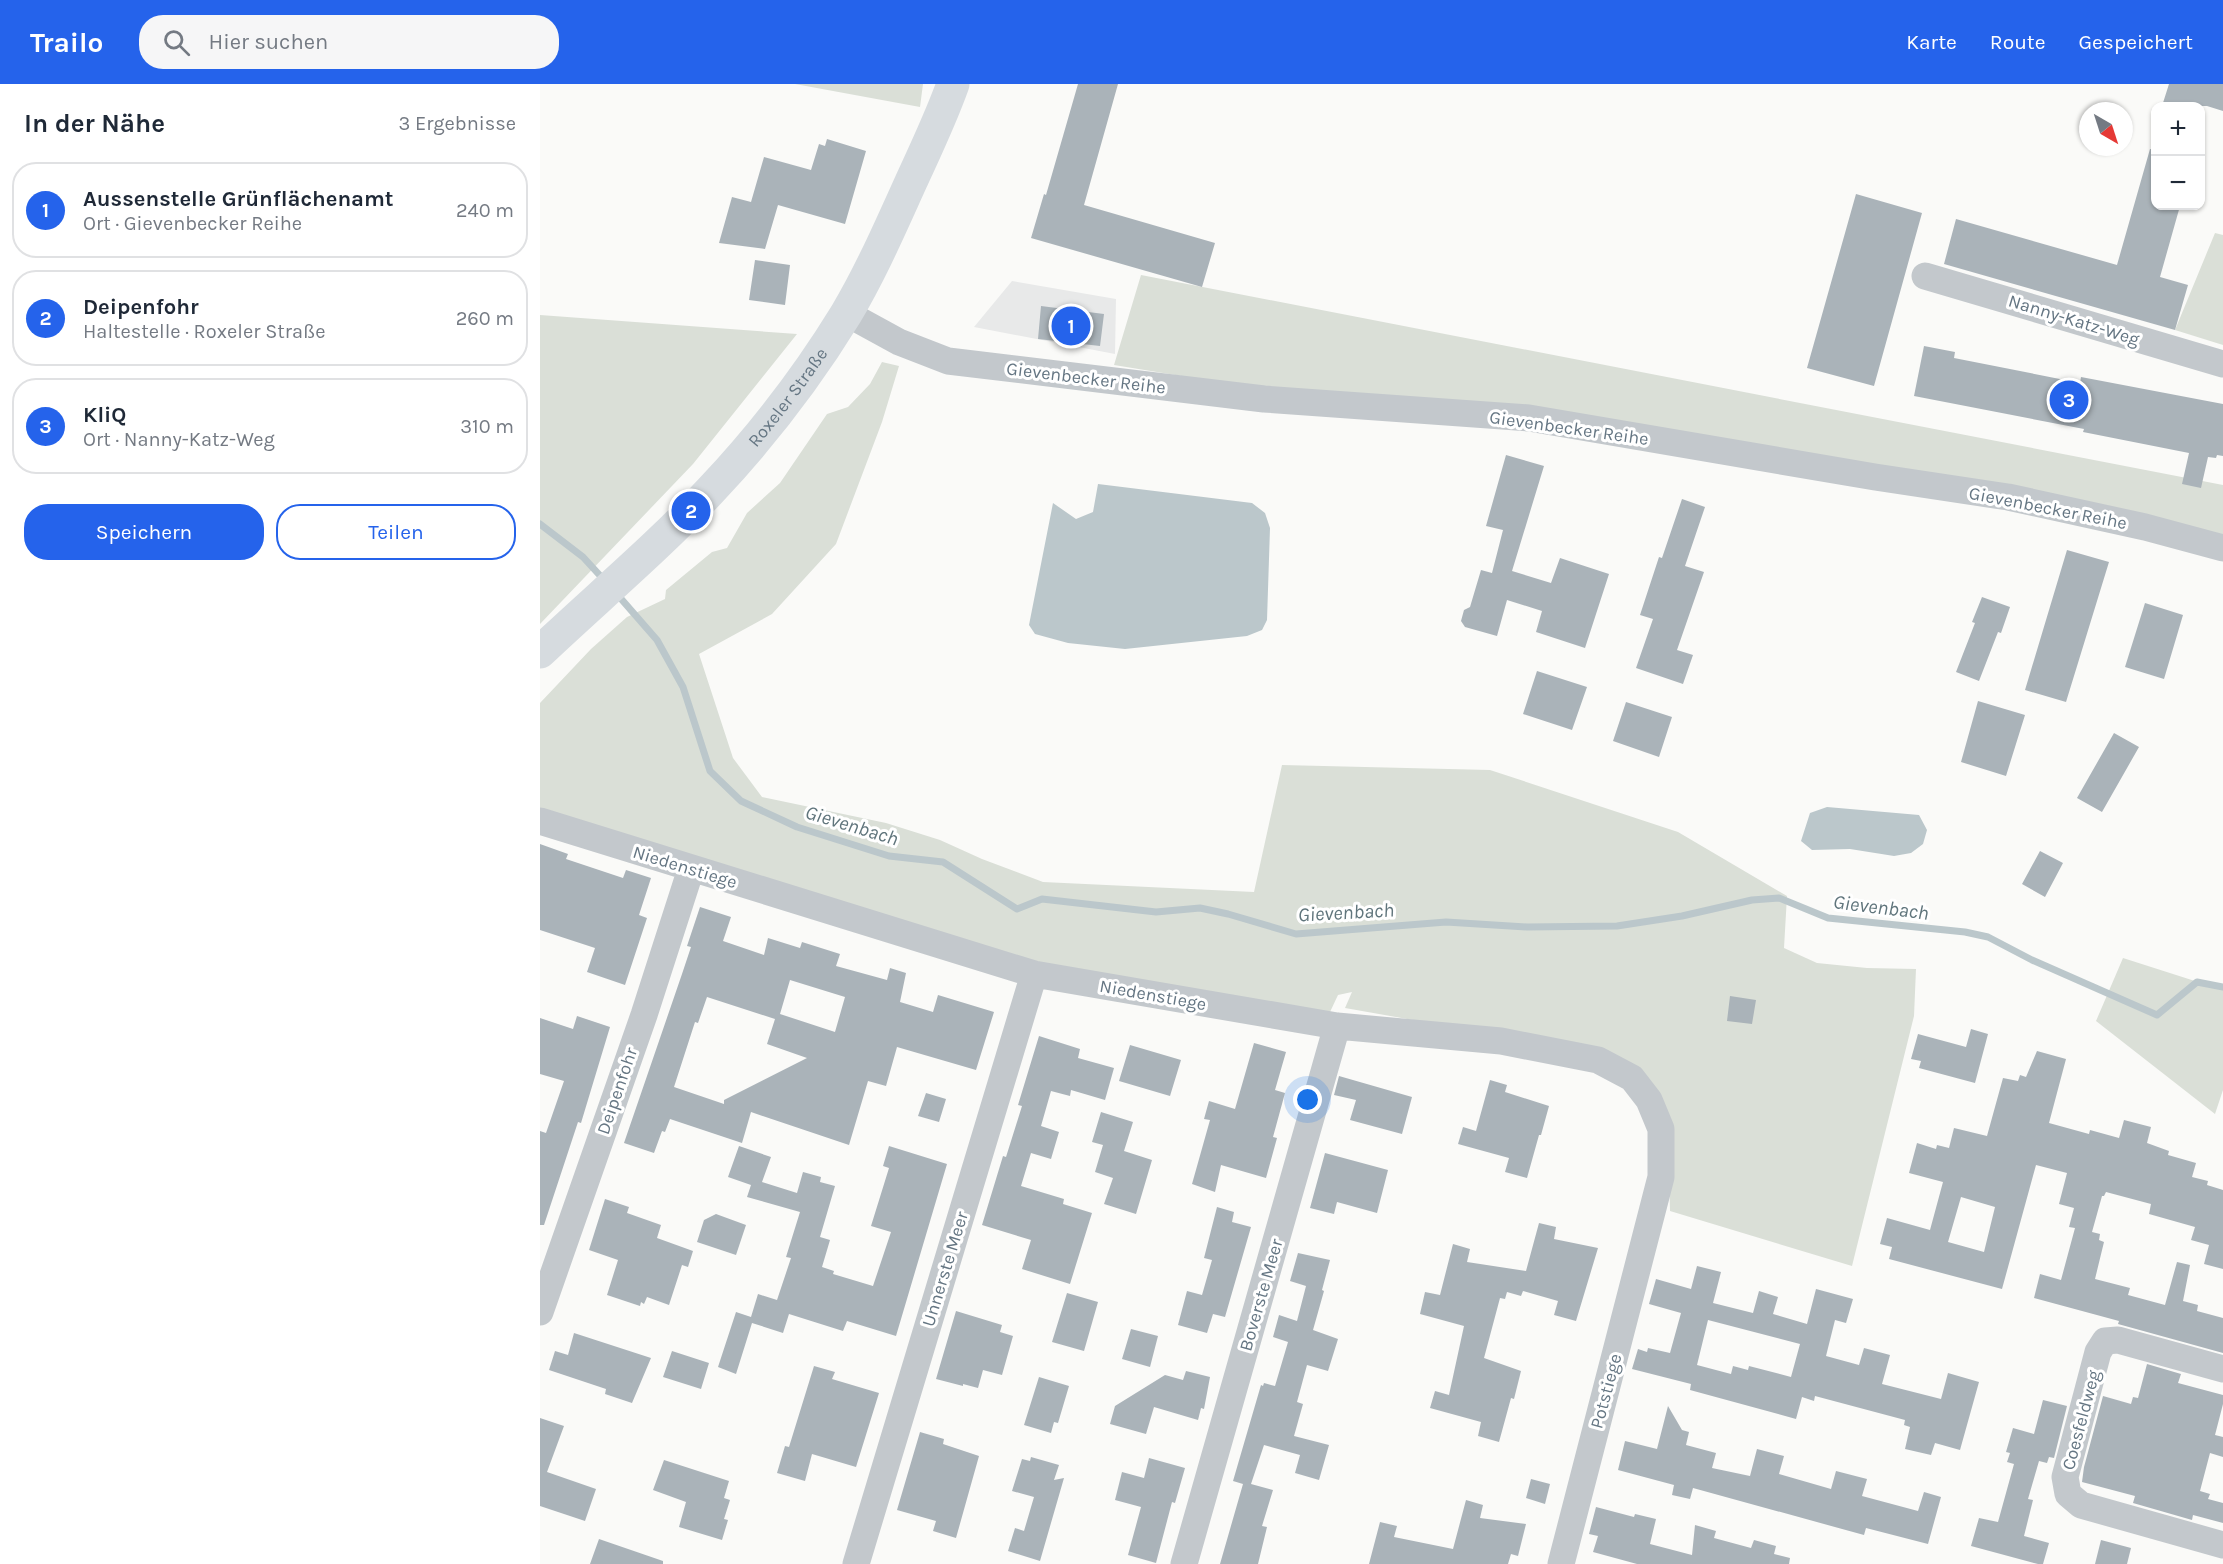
<!DOCTYPE html>
<html lang="de">
<meta charset="utf-8">
<style>
:root{--surface:#fff;--page:#f6f6f7;--text:#1f2937;--muted:#747a83;--line:#e0e1e3;--accent:#2563eb}
body{margin:0;font-family:Karla,sans-serif;background:var(--page);color:var(--text)}
.controls{position:absolute;right:18px;top:18px;display:grid;overflow:hidden;border-radius:12px;box-shadow:0 2px 4px #0004}
.controls button{width:54px;height:54px;display:grid;place-items:center;padding:0;border:0;border-bottom:2px solid var(--line);background:var(--surface);color:var(--text);font:30px sans-serif}
.compass{position:absolute;left:1539px;top:18px;width:54px;height:54px;border-radius:50%;background:var(--surface);box-shadow:0 2px 4px #0004;rotate:141deg}
.you{position:absolute;left:768px;top:1016px;width:21px;height:21px;margin:-15px;border:4px solid #fff;border-radius:50%;background:#1a73e8;box-shadow:0 0 0 9px #1a73e833}
.badge{display:grid;place-items:center;width:39px;height:39px;border-radius:50%;background:var(--accent);color:#fff;font-size:20px;font-weight:700}
.pin{position:absolute;translate:-50% -50%;border:3px solid #fff;box-shadow:0 2px 6px #0006}
.list{margin:0;padding:0;list-style:none}
h2{display:flex;justify-content:space-between;align-items:center;height:78px;margin:0;padding:0 24px;font-size:26px}
h2 small{font-size:20px;font-weight:400;color:var(--muted)}
.list li{display:grid;grid-template-columns:39px 1fr auto;gap:18px;align-items:center;box-sizing:border-box;height:96px;margin:0 12px 12px;padding:0 12px;border:2px solid var(--line);border-radius:24px}
.list b{display:block;font-size:22px;white-space:nowrap}
.list p{margin:0;font-size:20px;white-space:nowrap;color:var(--muted)}
.list em{font-size:20px;font-style:normal;color:var(--muted)}
.actions{display:flex;gap:12px;padding:18px 24px}
.actions a{flex:1;padding:14px 0;border:2px solid var(--accent);border-radius:24px;text-align:center;font-size:21px;color:var(--accent)}
.actions .main{background:var(--accent);color:#fff}
.icon{flex:none;width:33px;height:33px;fill:none;stroke:currentColor;stroke-width:2;stroke-linecap:round;stroke-linejoin:round}
.map{position:relative;flex:none;width:1683px;height:1480px;overflow:hidden}
header{display:flex;align-items:center;gap:36px;box-sizing:border-box;height:84px;padding:0 30px;background:var(--accent);color:#fff}
header strong{font-size:28px}
nav{display:flex;gap:33px;margin-inline-start:auto;font-size:21px}
.search{width:420px;height:54px;background:var(--page);display:flex;align-items:center;gap:15px;box-sizing:border-box;padding:0 21px;border-radius:24px;color:var(--muted);font-size:22px}
main{display:flex}
aside{flex:1;background:var(--surface)}
.map>svg:first-child{display:block}
.built{fill:#e8e9e9}
.green{fill:#dadfd7}
.water{fill:#bbc7cb}
.lines{fill:none;stroke-linecap:round;stroke-linejoin:round}
.stream{stroke:#bbc7cb;stroke-width:7}
.building{fill:#aab3b9;fill-rule:evenodd}
.minor{stroke:#c3c8cc;stroke-width:27}
.secondary{stroke:#d6dbdf;stroke-width:33}
.labels{text-anchor:middle;stroke-width:6;stroke-linejoin:round;paint-order:stroke}
.street-label{font-size:18px;fill:#657683;stroke:#fff}
.water-label{font-size:20px;font-style:italic;fill:#60757c;stroke:#fff}
</style>
<header>
<strong>Trailo</strong>
<div class="search"><svg class="icon" aria-label="search" viewBox="0 0 24 24"><circle cx="10" cy="10" r="6"/><path d="M15 15l6 6"/></svg>Hier suchen</div>
<nav><a>Karte</a><a>Route</a><a>Gespeichert</a></nav>
</header>
<main>
<aside>
<h2>In der Nähe<small>3 Ergebnisse</small></h2>
<ul class="list">
<li><span class="badge">1</span><div><b>Aussenstelle Grünflächenamt</b><p>Ort · Gievenbecker Reihe</p></div><em>240 m</em></li>
<li><span class="badge">2</span><div><b>Deipenfohr</b><p>Haltestelle · Roxeler Straße</p></div><em>260 m</em></li>
<li><span class="badge">3</span><div><b>KliQ</b><p>Ort · Nanny-Katz-Weg</p></div><em>310 m</em></li>
</ul>
<div class="actions"><a class="main">Speichern</a><a>Teilen</a></div>
</aside>
<div class="map">
<svg width="1683" height="1480" viewBox="0 0 1683 1480">
<rect width="100%" height="100%" fill="#fafaf8"/>
<path class="built" d="M 472,197 L 576,215 L 575,270 L 434,243 Z"/>
<path class="green" d="M 255,0 L 383,0 L 380,23 Z
M 1675,149 L 1683,151 L 1683,261 L 1635,246 Z
M 601,191 L 1683,401 L 1683,454 L 782,315 L 574,281 Z
M 0,231 L 257,250 L 153,380 L 0,540 Z
M 342,278 L 359,282 L 342,338 L 296,460 L 232,530 L 159,570 L 193,674 L 222,713 L 346,739 L 400,756 L 442,775 L 503,798 L 714,808 L 742,681 L 950,686 L 1138,748 L 1247,812 L 1244,864 L 1277,879 L 1327,884 L 1376,885 L 1374,932 L 1312,1182 L 1130,1127 L 1128,1045 L 1097,990 L 907,942 L 805,924 L 812,908 L 798,911 L 790,928 L 524,887 L 0,729 L 0,619 L 51,565 L 87,533 L 125,515 L 126,506 L 172,468 L 187,464 L 207,429 L 240,399 L 287,330 L 308,323 L 330,300 Z
M 1583,874 L 1683,906 L 1683,1006 L 1675,1030 L 1556,937 Z"/>
<path class="water" d="M 558,400 L 712,419 L 725,429 L 730,444 L 727,536 L 722,546 L 707,552 L 585,565 L 528,559 L 495,550 L 489,541 L 513,419 L 536,435 L 553,428 Z
M 1287,723 L 1379,731 L 1387,746 L 1383,760 L 1371,769 L 1354,772 L 1310,765 L 1272,766 L 1261,757 L 1270,729 Z"/>
<g class="lines">
<path class="stream" d="M 0,440 L 43,473 L 65,497
M 76,509 L 117,556 L 143,603 L 170,687 L 201,717 L 257,743 L 349,772 L 403,778 L 477,825 L 502,815 L 616,828 L 660,824 L 688,830 L 756,850 L 906,838 L 987,843 L 1077,842 L 1142,832 L 1212,816 L 1239,814 L 1288,834 L 1425,848 L 1448,853 L 1492,876 L 1617,931 L 1657,898 L 1683,903"/>
</g>
<path class="building" d="M 538,0 L 578,0 L 544,121 L 675,159 L 662,203 L 491,154 L 504,110 L 506,111 Z
M 1629,0 L 1683,0 L 1683,27 L 1667,22 L 1622,22 Z
M 287,55 L 326,67 L 305,140 L 238,121 L 225,165 L 179,159 L 192,113 L 211,118 L 224,73 L 271,86 L 279,60 L 285,62 Z
M 1610,65 L 1616,66 L 1616,122 L 1640,122 L 1620,193 L 1648,201 L 1635,246 L 1404,180 L 1416,135 L 1577,181 Z
M 1316,110 L 1382,129 L 1334,302 L 1267,284 Z
M 215,176 L 250,181 L 245,221 L 209,216 Z
M 501,222 L 564,230 L 560,262 L 498,255 Z
M 1384,262 L 1415,268 L 1414,274 L 1540,299 L 1541,293 L 1683,320 L 1683,372 L 1677,371 L 1676,374 L 1668,373 L 1661,404 L 1642,400 L 1649,369 L 1543,348 L 1544,345 L 1374,312 Z
M 966,371 L 1004,382 L 972,487 L 1011,499 L 1020,474 L 1069,490 L 1045,564 L 996,548 L 1002,527 L 967,516 L 957,552 L 925,543 L 921,537 L 924,526 L 930,523 L 941,486 L 952,489 L 963,446 L 946,442 Z
M 1142,415 L 1165,423 L 1145,482 L 1164,488 L 1137,566 L 1153,571 L 1143,600 L 1096,584 L 1113,535 L 1100,531 L 1119,473 L 1122,474 Z
M 1527,466 L 1569,478 L 1526,618 L 1485,606 Z
M 1442,513 L 1470,523 L 1461,549 L 1458,548 L 1439,597 L 1416,588 L 1435,539 L 1432,538 Z
M 1605,519 L 1643,531 L 1624,595 L 1585,583 Z
M 997,587 L 1047,603 L 1032,646 L 983,630 Z
M 1438,617 L 1485,631 L 1466,692 L 1421,678 Z
M 1086,618 L 1132,633 L 1119,673 L 1073,657 Z
M 1574,649 L 1599,663 L 1562,728 L 1537,714 Z
M 0,760 L 28,770 L 26,775 L 83,794 L 86,786 L 111,794 L 99,831 L 107,834 L 85,901 L 47,888 L 55,864 L 0,846 Z
M 1500,767 L 1523,779 L 1505,813 L 1482,800 Z
M 160,823 L 191,833 L 183,857 L 224,871 L 228,854 L 260,864 L 262,858 L 300,870 L 296,882 L 347,896 L 350,884 L 366,889 L 360,918 L 393,928 L 398,911 L 454,928 L 436,986 L 357,963 L 346,1002 L 328,997 L 309,1061 L 211,1028 L 202,1059 L 130,1035 L 125,1048 L 122,1047 L 114,1069 L 84,1059 L 142,890 L 151,863 L 147,862 ZM 250,896 L 305,913 L 295,948 L 240,930 ZM 167,913 L 235,935 L 227,960 L 267,974 L 184,1016 L 184,1020 L 134,1003 L 155,938 L 158,939 Z
M 1190,912 L 1216,916 L 1212,940 L 1187,937 Z
M 37,932 L 70,943 L 41,1039 L 38,1038 L 4,1141 L 0,1141 L 0,1047 L 6,1049 L 24,997 L 0,990 L 0,934 L 33,945 Z
M 1431,945 L 1448,950 L 1435,999 L 1379,984 L 1381,977 L 1371,975 L 1378,950 L 1426,963 Z
M 499,952 L 540,965 L 538,974 L 574,984 L 565,1016 L 531,1006 L 530,1012 L 511,1007 L 501,1042 L 519,1048 L 511,1075 L 491,1069 L 481,1102 L 524,1115 L 523,1120 L 552,1129 L 530,1200 L 482,1185 L 491,1156 L 442,1141 L 463,1072 L 466,1073 L 482,1022 L 478,1021 Z
M 714,959 L 746,968 L 735,1006 L 745,1009 L 733,1053 L 737,1054 L 726,1094 L 681,1081 L 675,1108 L 652,1100 L 670,1036 L 664,1035 L 669,1017 L 695,1025 Z
M 590,961 L 641,976 L 630,1012 L 579,997 Z
M 1497,967 L 1526,975 L 1509,1039 L 1549,1050 L 1550,1046 L 1579,1054 L 1584,1036 L 1611,1043 L 1607,1059 L 1629,1067 L 1628,1071 L 1656,1079 L 1652,1093 L 1668,1097 L 1667,1101 L 1683,1106 L 1683,1185 L 1664,1180 L 1669,1161 L 1651,1156 L 1655,1143 L 1609,1130 L 1611,1120 L 1566,1108 L 1564,1112 L 1562,1112 L 1552,1148 L 1560,1150 L 1559,1156 L 1564,1158 L 1555,1195 L 1590,1204 L 1588,1211 L 1625,1221 L 1637,1178 L 1650,1181 L 1643,1217 L 1658,1221 L 1657,1227 L 1683,1234 L 1683,1269 L 1578,1240 L 1579,1237 L 1494,1214 L 1500,1190 L 1521,1196 L 1535,1144 L 1529,1143 L 1534,1124 L 1519,1120 L 1527,1089 L 1496,1081 L 1462,1205 L 1349,1175 L 1352,1163 L 1340,1160 L 1347,1134 L 1390,1146 L 1403,1098 L 1369,1089 L 1377,1059 L 1396,1065 L 1397,1061 L 1409,1064 L 1414,1044 L 1447,1052 L 1463,994 L 1478,997 L 1480,991 L 1486,993 ZM 1421,1113 L 1455,1123 L 1444,1168 L 1408,1158 Z
M 799,992 L 872,1013 L 862,1050 L 810,1036 L 816,1016 L 794,1011 Z
M 950,996 L 967,1001 L 965,1008 L 1009,1022 L 1001,1051 L 999,1051 L 987,1094 L 965,1088 L 969,1074 L 918,1060 L 923,1043 L 936,1047 Z
M 386,1009 L 406,1015 L 399,1038 L 378,1032 Z
M 561,1028 L 593,1038 L 584,1067 L 612,1076 L 596,1130 L 564,1120 L 573,1094 L 555,1088 L 563,1061 L 552,1058 Z
M 199,1062 L 231,1073 L 222,1098 L 257,1109 L 263,1088 L 281,1093 L 280,1098 L 295,1102 L 280,1153 L 290,1156 L 282,1183 L 294,1187 L 293,1190 L 333,1202 L 351,1148 L 331,1142 L 349,1084 L 343,1082 L 349,1062 L 407,1080 L 356,1252 L 307,1237 L 303,1247 L 249,1230 L 243,1249 L 212,1239 L 196,1290 L 178,1283 L 196,1228 L 211,1233 L 218,1210 L 237,1216 L 251,1174 L 246,1173 L 260,1128 L 207,1113 L 211,1101 L 188,1093 Z
M 785,1069 L 848,1086 L 837,1129 L 797,1118 L 794,1130 L 770,1124 Z
M 65,1115 L 89,1123 L 87,1129 L 121,1141 L 117,1154 L 153,1167 L 148,1183 L 142,1181 L 129,1221 L 107,1213 L 104,1220 L 101,1218 L 100,1222 L 67,1211 L 78,1176 L 49,1166 Z
M 677,1123 L 694,1128 L 692,1138 L 711,1143 L 685,1233 L 673,1230 L 667,1249 L 638,1241 L 647,1207 L 662,1211 L 672,1176 L 664,1174 Z
M 176,1130 L 206,1141 L 196,1171 L 157,1158 L 164,1136 Z
M 999,1139 L 1016,1143 L 1014,1155 L 1058,1164 L 1036,1237 L 1014,1231 L 1018,1217 L 983,1207 L 981,1212 L 967,1208 L 965,1215 L 960,1214 L 944,1274 L 981,1287 L 974,1315 L 971,1314 L 959,1358 L 938,1352 L 941,1338 L 890,1324 L 895,1307 L 909,1311 L 924,1242 L 880,1230 L 885,1208 L 900,1211 L 913,1160 L 930,1165 L 927,1178 L 986,1187 Z
M 758,1169 L 790,1176 L 782,1206 L 784,1207 L 773,1246 L 798,1255 L 788,1287 L 767,1281 L 757,1318 L 763,1320 L 754,1352 L 789,1361 L 779,1396 L 755,1389 L 760,1371 L 724,1361 L 711,1400 L 733,1406 L 722,1442 L 727,1443 L 718,1480 L 680,1480 L 703,1400 L 693,1397 L 721,1301 L 723,1302 L 724,1299 L 735,1302 L 748,1258 L 733,1253 L 739,1231 L 757,1237 L 766,1202 L 750,1197 Z
M 1157,1182 L 1181,1188 L 1173,1219 L 1213,1229 L 1219,1207 L 1238,1213 L 1233,1230 L 1267,1240 L 1276,1205 L 1313,1215 L 1306,1239 L 1295,1236 L 1286,1272 L 1319,1281 L 1324,1264 L 1350,1271 L 1342,1300 L 1401,1315 L 1408,1289 L 1439,1298 L 1420,1366 L 1395,1359 L 1391,1371 L 1365,1365 L 1370,1343 L 1364,1341 L 1365,1336 L 1275,1312 L 1274,1317 L 1262,1313 L 1256,1335 L 1150,1306 L 1151,1300 L 1092,1285 L 1098,1265 L 1107,1268 L 1108,1264 L 1130,1269 L 1141,1229 L 1109,1220 L 1116,1195 L 1151,1205 ZM 1168,1236 L 1260,1260 L 1251,1293 L 1209,1282 L 1208,1286 L 1193,1282 L 1191,1290 L 1157,1281 Z
M 527,1209 L 558,1218 L 544,1267 L 512,1258 Z
M 416,1227 L 462,1241 L 460,1248 L 473,1252 L 462,1291 L 443,1286 L 438,1304 L 423,1300 L 423,1302 L 396,1295 Z
M 591,1245 L 618,1252 L 610,1283 L 582,1275 Z
M 34,1249 L 111,1274 L 92,1319 L 65,1310 L 66,1305 L 9,1286 L 15,1267 L 28,1271 Z
M 132,1267 L 169,1279 L 161,1305 L 123,1293 Z
M 1607,1280 L 1641,1290 L 1638,1299 L 1683,1311 L 1683,1320 L 1675,1351 L 1683,1353 L 1683,1373 L 1670,1369 L 1660,1407 L 1670,1410 L 1668,1415 L 1683,1419 L 1683,1439 L 1653,1431 L 1652,1436 L 1593,1419 L 1595,1412 L 1542,1398 L 1544,1383 L 1563,1312 L 1591,1320 L 1593,1313 L 1598,1314 Z
M 274,1282 L 295,1288 L 292,1295 L 339,1309 L 316,1383 L 272,1370 L 265,1397 L 237,1389 L 245,1362 L 249,1363 Z
M 646,1287 L 670,1293 L 664,1325 L 661,1324 L 658,1336 L 614,1323 L 606,1350 L 570,1340 L 575,1322 L 625,1291 L 643,1296 Z
M 499,1293 L 529,1302 L 518,1339 L 514,1338 L 511,1349 L 484,1341 Z
M 1503,1316 L 1527,1322 L 1514,1374 L 1509,1373 L 1507,1379 L 1499,1377 L 1488,1415 L 1493,1416 L 1484,1452 L 1509,1459 L 1503,1480 L 1498,1480 L 1431,1462 L 1439,1434 L 1458,1438 L 1474,1380 L 1467,1378 L 1470,1369 L 1466,1368 L 1473,1344 L 1494,1350 Z
M 1128,1322 L 1142,1346 L 1149,1348 L 1146,1361 L 1176,1369 L 1172,1384 L 1210,1392 L 1217,1365 L 1244,1372 L 1239,1390 L 1291,1405 L 1296,1387 L 1327,1395 L 1322,1412 L 1378,1427 L 1384,1408 L 1401,1413 L 1388,1460 L 1326,1444 L 1324,1451 L 1153,1404 L 1150,1415 L 1132,1411 L 1134,1401 L 1078,1386 L 1085,1357 L 1117,1365 Z
M 0,1334 L 24,1342 L 7,1388 L 56,1405 L 45,1437 L 0,1422 Z
M 380,1348 L 404,1355 L 403,1360 L 439,1372 L 416,1454 L 393,1447 L 396,1437 L 357,1426 Z
M 491,1373 L 519,1381 L 514,1396 L 524,1394 L 500,1477 L 468,1467 L 475,1444 L 484,1447 L 494,1413 L 472,1407 L 482,1375 L 490,1377 Z
M 609,1374 L 645,1384 L 635,1419 L 632,1418 L 616,1479 L 588,1471 L 601,1423 L 575,1416 L 582,1388 L 604,1394 Z
M 124,1376 L 189,1397 L 184,1414 L 190,1416 L 184,1435 L 188,1436 L 182,1456 L 139,1443 L 146,1418 L 113,1406 Z
M 991,1395 L 1010,1400 L 1005,1420 L 986,1414 Z
M 926,1416 L 943,1421 L 940,1434 L 986,1440 L 978,1472 L 971,1470 L 968,1480 L 829,1480 L 840,1438 L 857,1442 L 854,1453 L 913,1465 Z
M 1056,1423 L 1094,1433 L 1095,1430 L 1116,1435 L 1110,1460 L 1152,1471 L 1155,1441 L 1176,1447 L 1174,1454 L 1211,1464 L 1214,1456 L 1236,1462 L 1234,1470 L 1250,1474 L 1249,1480 L 1097,1480 L 1053,1468 L 1058,1452 L 1049,1450 Z
M 59,1455 L 123,1477 L 123,1480 L 50,1480 Z
M 1561,1456 L 1591,1464 L 1587,1480 L 1555,1480 Z"/>
<g class="lines">
<path class="minor" d="M 1385,192 L 1683,280
M 306,229 L 359,258 L 408,277 L 724,315 L 989,334 L 1335,393 L 1468,413 L 1605,443 L 1683,464
M 0,737 L 494,890 L 797,942 L 961,957 L 1058,976 L 1092,994 L 1109,1016 L 1121,1045 L 1121,1093 L 1021,1480
M 0,1228 L 104,931 L 151,785
M 1683,1285 L 1578,1256 L 1565,1257 L 1558,1268 L 1525,1393 L 1528,1410 L 1541,1421 L 1683,1461
M 316,1480 L 494,890
M 644,1480 L 797,942"/>
<path class="secondary" id="s1" d="M 0,568 C 57,514 118,463 171,406 C 221,353 268,292 306,230 C 331,188 350,144 370,100 C 385,67 401,34 413,0"/>
</g>
<g class="labels">
<g class="street-label">
<text transform="translate(1534 236) rotate(17)" y="6">Nanny-Katz-Weg</text>
<text transform="translate(546 294) rotate(7)" y="6">Gievenbecker Reihe</text>
<text dy="6" stroke="none"><textPath href="#s1" startOffset="356">Roxeler Straße</textPath></text>
<text transform="translate(1029 344) rotate(8)" y="6">Gievenbecker Reihe</text>
<text transform="translate(1508 424) rotate(11)" y="6">Gievenbecker Reihe</text>
<text transform="translate(145 783) rotate(17)" y="6">Niedenstiege</text>
<text transform="translate(613 911) rotate(10)" y="6">Niedenstiege</text>
<text transform="translate(77 1007) rotate(-71)" y="6">Deipenfohr</text>
<text transform="translate(405 1185) rotate(-73)" y="6">Unnerste Meer</text>
<text transform="translate(721 1211) rotate(-74)" y="6">Boverste Meer</text>
<text transform="translate(1066 1307) rotate(-75)" y="6">Potstiege</text>
<text transform="translate(1541 1336) rotate(-75)" y="6">Coesfeldweg</text>
</g>
<g class="water-label">
<text transform="translate(312 741) rotate(17)" y="7">Gievenbach</text>
<text transform="translate(1341 823) rotate(7)" y="7">Gievenbach</text>
<text transform="translate(806 828) rotate(-3)" y="7">Gievenbach</text>
</g>
</g>
</svg>
<div class="controls">
<button>+</button>
<button>−</button>
</div>
<svg class="compass" viewBox="-18 -18 36 36"><path d="M0-13l5 13h-10z" fill="#e53935"/><path d="M0 13l5-13h-10z" fill="#747a83"/></svg>
<div class="you"></div>
<div class="pin badge" style="left:531px;top:242px">1</div>
<div class="pin badge" style="left:151px;top:427px">2</div>
<div class="pin badge" style="left:1529px;top:316px">3</div>
</div>
</main>
